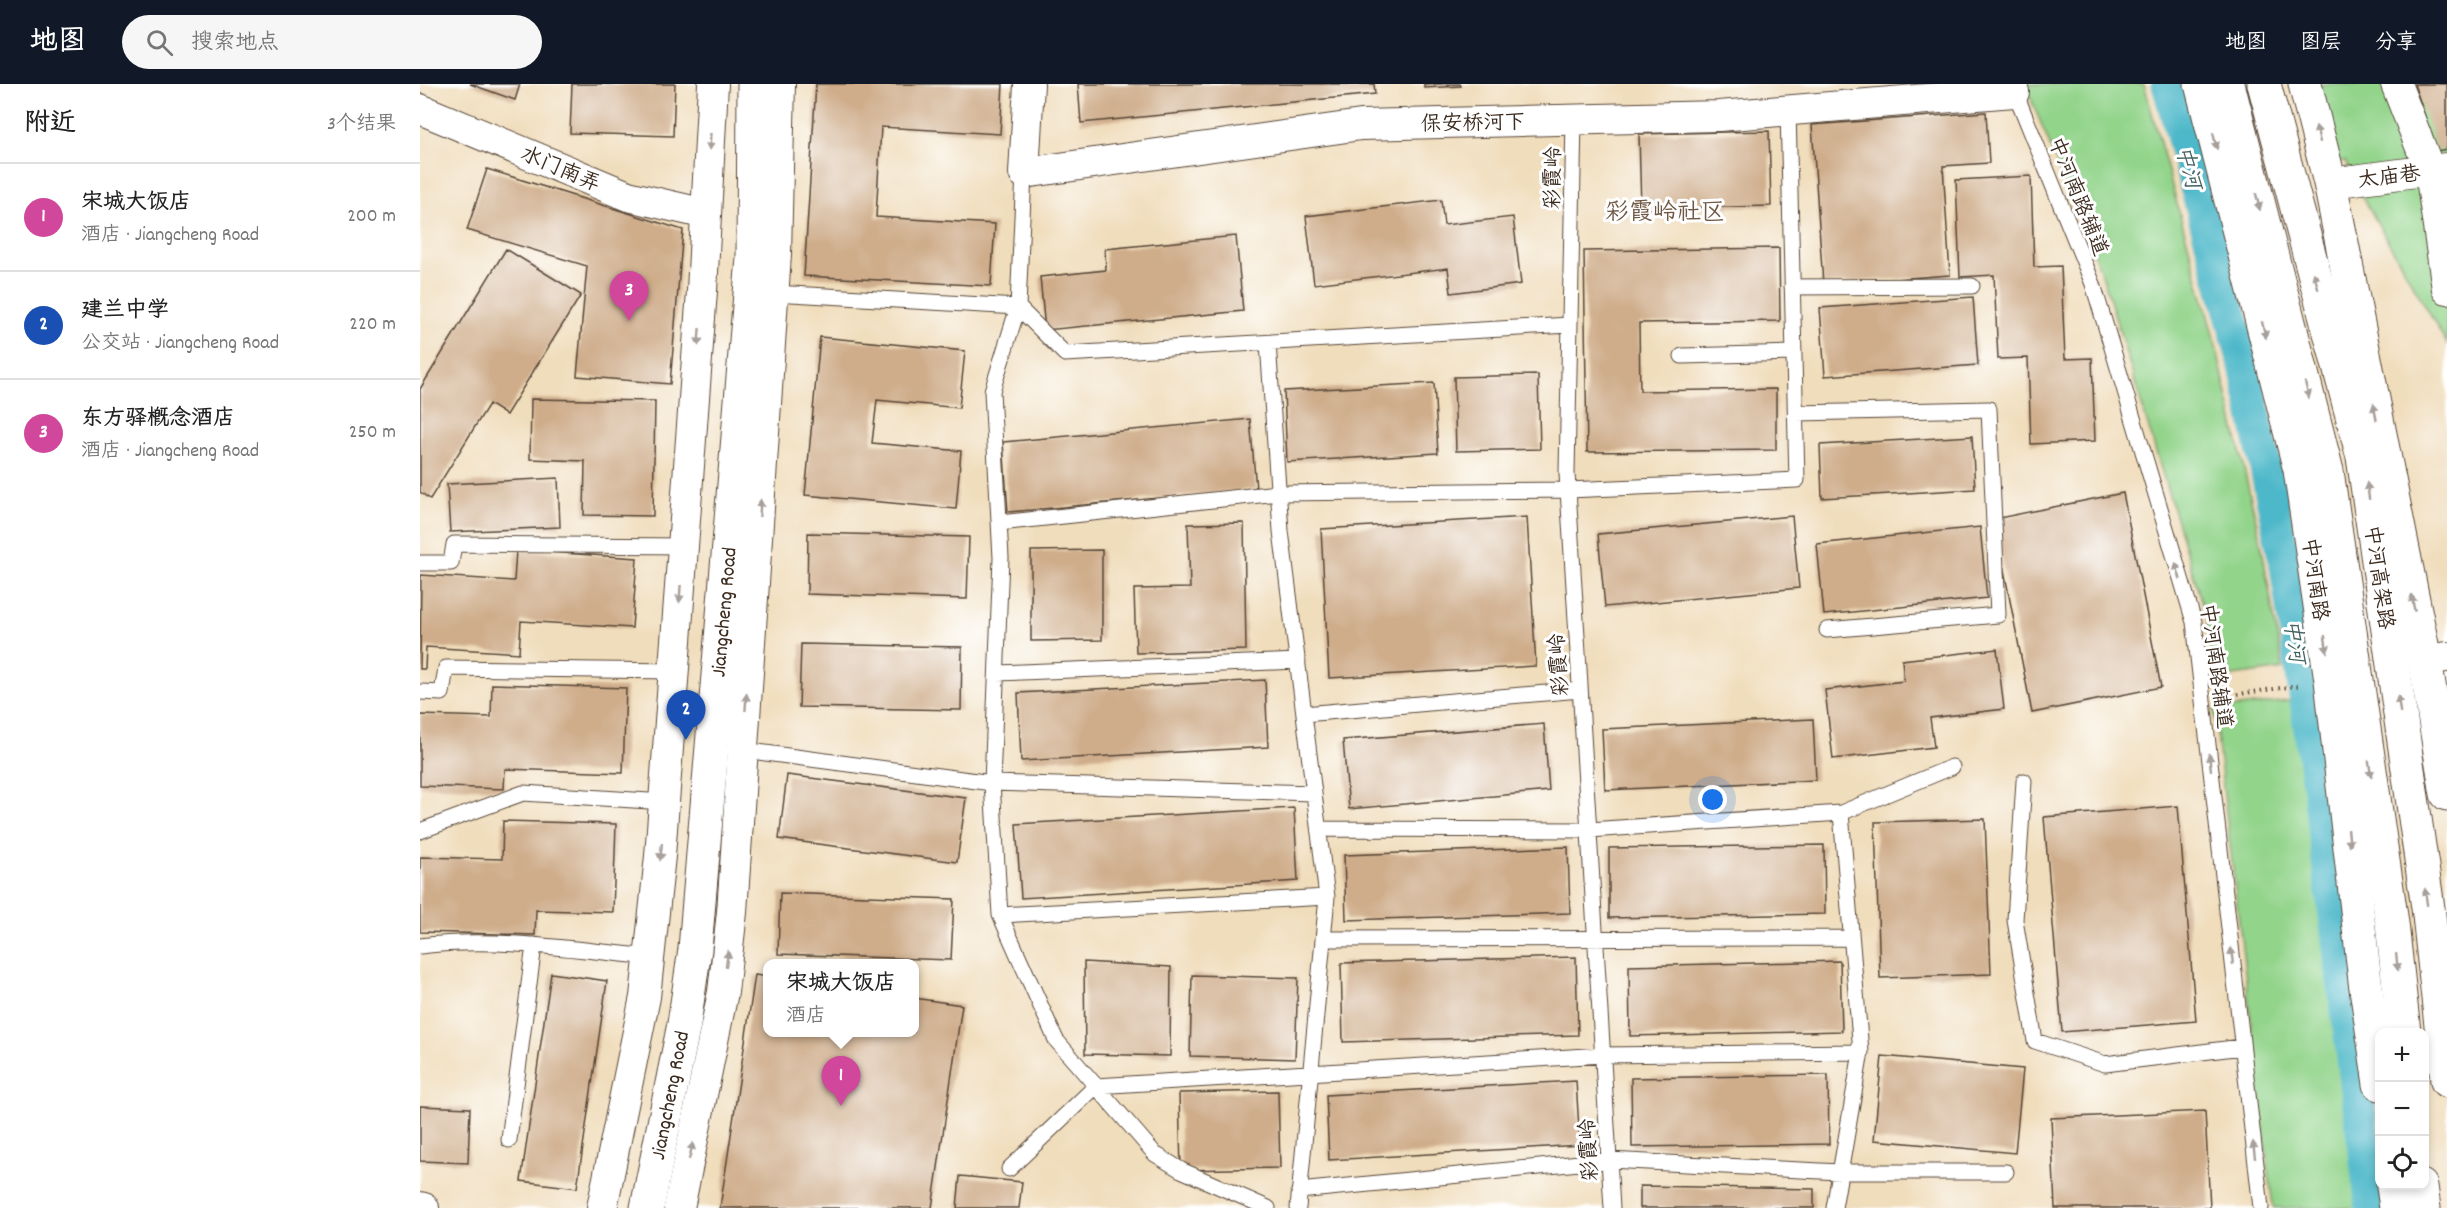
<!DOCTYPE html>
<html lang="zh">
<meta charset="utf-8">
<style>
:root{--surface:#fff;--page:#f6f6f6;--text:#222;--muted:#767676;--line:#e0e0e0;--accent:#111827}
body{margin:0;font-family:Dekko,"LXGW WenKai TC",sans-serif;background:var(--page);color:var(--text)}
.controls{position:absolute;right:18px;bottom:18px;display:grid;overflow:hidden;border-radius:12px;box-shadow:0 3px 9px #0003}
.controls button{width:54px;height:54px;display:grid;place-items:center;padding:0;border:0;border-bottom:2px solid var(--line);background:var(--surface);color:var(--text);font:30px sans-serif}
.you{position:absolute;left:1293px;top:716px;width:21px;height:21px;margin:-15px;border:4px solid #fff;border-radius:50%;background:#1a73e8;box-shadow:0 0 0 9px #1a73e833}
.badge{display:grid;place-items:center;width:39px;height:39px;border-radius:50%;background:var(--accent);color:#fff;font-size:20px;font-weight:700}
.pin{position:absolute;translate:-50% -50px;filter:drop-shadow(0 2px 3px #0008)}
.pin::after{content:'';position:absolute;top:32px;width:21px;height:18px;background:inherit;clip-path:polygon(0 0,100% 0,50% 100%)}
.popup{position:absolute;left:343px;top:875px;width:156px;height:78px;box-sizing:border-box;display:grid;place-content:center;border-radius:12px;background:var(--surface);filter:drop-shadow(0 2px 4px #0005);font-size:20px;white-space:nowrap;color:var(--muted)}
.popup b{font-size:22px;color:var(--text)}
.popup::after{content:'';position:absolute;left:50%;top:100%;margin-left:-12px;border:12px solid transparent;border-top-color:var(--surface)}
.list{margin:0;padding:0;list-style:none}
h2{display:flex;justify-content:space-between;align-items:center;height:78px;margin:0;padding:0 24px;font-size:26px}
h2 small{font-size:20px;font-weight:400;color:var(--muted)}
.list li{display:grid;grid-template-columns:39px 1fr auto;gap:18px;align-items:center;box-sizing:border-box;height:108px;padding:0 24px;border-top:2px solid var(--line)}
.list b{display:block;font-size:22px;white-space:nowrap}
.list p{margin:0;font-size:20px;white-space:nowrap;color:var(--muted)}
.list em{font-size:20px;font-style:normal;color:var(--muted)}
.icon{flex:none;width:33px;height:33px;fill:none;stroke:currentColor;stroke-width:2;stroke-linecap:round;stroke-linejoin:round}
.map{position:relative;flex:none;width:2027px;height:1124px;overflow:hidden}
header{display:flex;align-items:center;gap:36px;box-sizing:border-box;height:84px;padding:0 30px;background:var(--accent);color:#fff}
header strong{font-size:28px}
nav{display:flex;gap:33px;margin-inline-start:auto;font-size:21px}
.search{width:420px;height:54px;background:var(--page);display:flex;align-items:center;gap:15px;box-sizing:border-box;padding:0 21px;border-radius:33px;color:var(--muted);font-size:22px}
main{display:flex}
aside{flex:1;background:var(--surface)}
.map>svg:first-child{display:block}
.green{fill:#93d48b;stroke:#677f54;stroke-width:1.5}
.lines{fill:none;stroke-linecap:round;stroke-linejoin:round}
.canal{stroke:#4db8c9;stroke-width:33}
.building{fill:#cfad8b}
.lane-casing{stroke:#564536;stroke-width:17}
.street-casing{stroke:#564536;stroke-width:32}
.primary-casing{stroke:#564536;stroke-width:35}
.highway-casing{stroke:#564536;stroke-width:35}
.path{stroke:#564536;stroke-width:4;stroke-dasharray:1.5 4.5;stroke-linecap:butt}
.lane{stroke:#fff;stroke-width:15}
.street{stroke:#fff;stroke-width:30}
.primary{stroke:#fff;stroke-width:33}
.highway{stroke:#fff;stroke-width:33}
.oneway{fill:#a79f9a}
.labels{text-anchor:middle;stroke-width:6;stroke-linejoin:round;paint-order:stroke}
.street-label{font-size:21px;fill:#3b2a1e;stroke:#fff}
.water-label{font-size:22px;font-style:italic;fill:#426362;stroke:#fff}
.quarter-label{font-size:24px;fill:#6f5844;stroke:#fff}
</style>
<header>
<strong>地图</strong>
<div class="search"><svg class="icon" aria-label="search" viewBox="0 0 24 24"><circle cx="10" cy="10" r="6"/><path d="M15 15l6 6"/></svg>搜索地点</div>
<nav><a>地图</a><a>图层</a><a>分享</a></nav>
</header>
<main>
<aside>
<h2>附近<small>3个结果</small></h2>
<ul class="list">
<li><span class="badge" style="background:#d1479c">1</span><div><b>宋城大饭店</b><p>酒店 · Jiangcheng Road</p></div><em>200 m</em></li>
<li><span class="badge" style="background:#1a4fb4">2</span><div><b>建兰中学</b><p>公交站 · Jiangcheng Road</p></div><em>220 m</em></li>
<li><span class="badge" style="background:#d1479c">3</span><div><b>东方驿概念酒店</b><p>酒店 · Jiangcheng Road</p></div><em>250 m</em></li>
</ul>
</aside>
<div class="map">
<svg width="2027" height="1124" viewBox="0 0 2027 1124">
<rect width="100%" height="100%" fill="#fff"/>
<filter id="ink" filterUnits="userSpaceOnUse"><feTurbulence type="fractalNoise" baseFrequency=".0167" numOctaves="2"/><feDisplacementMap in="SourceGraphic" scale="12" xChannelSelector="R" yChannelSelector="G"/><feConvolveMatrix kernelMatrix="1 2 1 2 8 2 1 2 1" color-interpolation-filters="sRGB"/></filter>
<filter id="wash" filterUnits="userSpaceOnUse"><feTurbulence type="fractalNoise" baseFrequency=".008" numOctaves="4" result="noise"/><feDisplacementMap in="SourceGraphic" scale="24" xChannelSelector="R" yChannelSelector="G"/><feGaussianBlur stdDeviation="1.35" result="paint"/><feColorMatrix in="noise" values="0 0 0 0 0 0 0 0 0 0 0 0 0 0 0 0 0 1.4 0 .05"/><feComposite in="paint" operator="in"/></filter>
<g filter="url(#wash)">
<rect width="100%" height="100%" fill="#f0ddbc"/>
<path class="green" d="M 1605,0 L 1724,0 L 1795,258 L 1841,459 L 1863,585 L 1792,595 L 1787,536 L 1683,193 Z
M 1884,0 L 2027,0 L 2027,260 L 1934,98 L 1925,77 L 1905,79 Z
M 1875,616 L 1939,1124 L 1853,1124 L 1794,626 Z"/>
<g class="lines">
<path class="canal" d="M 1748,0 L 1825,282 L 1866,482 L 1899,706 L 1952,1124"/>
</g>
<g id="blocks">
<path class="building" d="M 50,0 L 100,0 L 95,16 Z
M 152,0 L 255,0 L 253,52 L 150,49 Z
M 396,0 L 583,0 L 580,50 L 461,43 L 456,133 L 575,140 L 571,202 L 384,192 Z
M 658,0 L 954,0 L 955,10 L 661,39 Z
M 1004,0 L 1040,0 L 1041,2 L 1004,4 Z
M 1994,0 L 2027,0 L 2027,65 L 2017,67 Z
M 1566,28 L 1569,79 L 1523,82 L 1530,191 L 1403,200 L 1392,41 Z
M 1349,47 L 1351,122 L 1221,125 L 1219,50 Z
M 67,85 L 263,146 L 250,300 L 157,292 L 167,182 L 47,146 Z
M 1611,92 L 1614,183 L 1641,182 L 1645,275 L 1672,274 L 1675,357 L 1611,360 L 1608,274 L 1578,275 L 1574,191 L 1540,193 L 1536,96 Z
M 1021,116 L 1024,141 L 1093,133 L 1101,200 L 1031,209 L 1028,184 L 894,200 L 886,132 Z
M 816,152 L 823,227 L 625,246 L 620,193 L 686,186 L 685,165 Z
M 1359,164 L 1360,237 L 1219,239 L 1220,307 L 1356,305 L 1356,366 L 1167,368 L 1164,167 Z
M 86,165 L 161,211 L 86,331 L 69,320 L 10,415 L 0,408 L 0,305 Z
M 1553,213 L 1558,281 L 1405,292 L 1400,224 Z
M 400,253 L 545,267 L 539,324 L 457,316 L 452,359 L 541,367 L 536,425 L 385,411 Z
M 1118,291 L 1120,365 L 1036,367 L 1034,293 Z
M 1014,299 L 1018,369 L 867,378 L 864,307 Z
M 111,315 L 235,317 L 233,432 L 164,431 L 165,377 L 110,375 Z
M 830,335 L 836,405 L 588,428 L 583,358 Z
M 1552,352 L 1555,405 L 1402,414 L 1400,361 Z
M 138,394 L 140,443 L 30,448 L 27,400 Z
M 1703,409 L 1741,603 L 1612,629 L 1574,435 Z
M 1372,432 L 1379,504 L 1185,523 L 1178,450 Z
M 1107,433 L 1116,582 L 909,594 L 901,445 Z
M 824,439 L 826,566 L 716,569 L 714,505 L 770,504 L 768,440 Z
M 1560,443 L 1567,514 L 1404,531 L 1397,460 Z
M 388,449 L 549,453 L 547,515 L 387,510 Z
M 96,466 L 217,474 L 212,544 L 101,537 L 99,569 L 6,563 L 5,585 L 0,585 L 1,491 L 94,497 Z
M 682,466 L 682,556 L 611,557 L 611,467 Z
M 381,560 L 542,563 L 541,626 L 379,623 Z
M 1577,565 L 1584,625 L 1510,634 L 1514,663 L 1413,675 L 1405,606 L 1484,597 L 1482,576 Z
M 845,596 L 848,663 L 601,677 L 598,609 Z
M 72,600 L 206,604 L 203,689 L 85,685 L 84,705 L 0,702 L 0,631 L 71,633 Z
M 1393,635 L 1396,696 L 1185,706 L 1182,645 Z
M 1124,640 L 1129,707 L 929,725 L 923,656 Z
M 367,691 L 546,714 L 537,778 L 359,755 Z
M 1758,722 L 1776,937 L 1642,948 L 1624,733 Z
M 874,724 L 878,797 L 601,814 L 596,740 Z
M 1565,735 L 1571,890 L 1460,894 L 1455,738 Z
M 83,737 L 196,740 L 193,828 L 116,826 L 115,851 L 0,848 L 0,773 L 82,775 Z
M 1404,761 L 1405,830 L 1189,834 L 1189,764 Z
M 1148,763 L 1150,829 L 926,836 L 924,771 Z
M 360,809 L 534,815 L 531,876 L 358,870 Z
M 1156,873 L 1158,951 L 923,958 L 921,879 Z
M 1420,877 L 1422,947 L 1210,952 L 1209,882 Z
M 664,878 L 751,883 L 750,972 L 665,970 Z
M 131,889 L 187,897 L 157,1104 L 101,1097 Z
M 335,891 L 348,893 L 348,948 L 494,948 L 494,914 L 542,921 L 512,1124 L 300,1124 Z
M 772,891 L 878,894 L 875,975 L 770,972 Z
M 1462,972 L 1603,985 L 1595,1069 L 1454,1056 Z
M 1408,991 L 1409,1060 L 1212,1063 L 1211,994 Z
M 1156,997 L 1160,1061 L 909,1076 L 906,1011 Z
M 858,1007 L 860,1084 L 761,1086 L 759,1009 Z
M 0,1022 L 50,1024 L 48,1079 L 0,1077 Z
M 1785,1027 L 1790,1124 L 1635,1124 L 1631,1034 Z
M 540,1092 L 602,1098 L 599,1124 L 537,1124 Z
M 1220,1102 L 1394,1105 L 1394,1124 L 1220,1124 Z"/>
</g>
</g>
<g filter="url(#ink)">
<use href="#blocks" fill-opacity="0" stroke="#564536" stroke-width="1.5"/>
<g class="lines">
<defs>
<path id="lane" d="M 1593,3 L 1673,200 L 1774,538 L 1841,1124
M 1154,35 L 1147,389 L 1192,1124
M 1372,203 L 1552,202
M 354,209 L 598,223 L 604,89
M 848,259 L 861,447 L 907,813 L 878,1124
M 1262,272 L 1374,269
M 1376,329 L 1569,325 L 1578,531 L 1407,546
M 580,439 L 858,409 L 1148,406 L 1377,396 L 1368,26
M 0,479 L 31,479 L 34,460 L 264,462
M 577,589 L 878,577
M 0,608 L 22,609 L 26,584 L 255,587
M 884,630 L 1160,606
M 323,666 L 572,699 L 894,709
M 1604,697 L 1595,836 L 1615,957 L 1685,980 L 1822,963
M 899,745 L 1169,746 L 1421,729 L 1532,683
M 0,747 L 103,709 L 245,718
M 580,831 L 907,813
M 903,855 L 1431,854
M 0,862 C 76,853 153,865 229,873
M 89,1056 L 114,861
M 589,1085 L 676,1002 L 1183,971 L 1441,968
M 879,1107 L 1189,1076 L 1420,1088 L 1586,1088
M 848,1124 L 761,1086 L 735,1070 L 636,956 L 580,831 L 572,699 L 581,474 L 572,307 L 598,223 L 645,270 L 1150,241
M 1414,1124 L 1441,968 L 1421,729"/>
<path id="street" d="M 609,0 L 604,89 L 941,41 L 1299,32 L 1594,8
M 1976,0 L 2010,87 L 2027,205
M 0,25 L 208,112 L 286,130
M 1910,99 L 2027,84
M 2005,576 L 2027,573
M 0,1123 L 4,1124
M 182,1124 L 225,913 L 240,772 L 282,207 L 293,0
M 259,1124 L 303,908 L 312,828 L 356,170 L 360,0"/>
<path id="primary" d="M 1781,0 L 1880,386 L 1911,596 L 1945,897 L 1960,1000
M 1885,0 L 1910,99 L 2005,576 L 2027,710
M 1973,1102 L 1976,1124
M 227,1124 L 264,940 L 275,865 L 333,174 L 334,0"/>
<path id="highway" d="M 1808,0 L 1907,387 L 1972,839 L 1984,948
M 1844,0 L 1943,373 L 2009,831 L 2027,997
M 2001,1102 L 2004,1124"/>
</defs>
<use href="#lane" class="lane-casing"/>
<use href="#street" class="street-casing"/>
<use href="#primary" class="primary-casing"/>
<use href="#highway" class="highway-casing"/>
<path class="path" d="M 1805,612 L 1881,601"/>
<use href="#lane" class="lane"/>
<use href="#street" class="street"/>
<use href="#primary" class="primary"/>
<use href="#highway" class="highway"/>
</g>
<defs><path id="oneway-solid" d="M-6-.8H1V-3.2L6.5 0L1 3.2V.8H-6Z" transform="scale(1.5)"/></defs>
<g class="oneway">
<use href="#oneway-solid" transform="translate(1898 50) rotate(-104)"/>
<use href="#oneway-solid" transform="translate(1795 57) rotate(76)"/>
<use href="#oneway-solid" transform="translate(290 58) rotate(93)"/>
<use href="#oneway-solid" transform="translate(1838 118) rotate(76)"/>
<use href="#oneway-solid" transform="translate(1896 197) rotate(-105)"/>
<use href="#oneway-solid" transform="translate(1844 246) rotate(76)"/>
<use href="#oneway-solid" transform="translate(279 253) rotate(94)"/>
<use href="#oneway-solid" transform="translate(1887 306) rotate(76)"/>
<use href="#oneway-solid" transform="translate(1955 328) rotate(-101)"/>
<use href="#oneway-solid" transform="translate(1948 407) rotate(-98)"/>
<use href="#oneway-solid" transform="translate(340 424) rotate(-86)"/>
<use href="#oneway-solid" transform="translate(1758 487) rotate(-107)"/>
<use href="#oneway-solid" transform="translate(260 510) rotate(94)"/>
<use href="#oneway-solid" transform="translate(1993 519) rotate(-101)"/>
<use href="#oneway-solid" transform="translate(1906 560) rotate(82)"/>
<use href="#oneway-solid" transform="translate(326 618) rotate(-86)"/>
<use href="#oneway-solid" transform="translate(1979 620) rotate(-98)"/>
<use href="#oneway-solid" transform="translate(1790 678) rotate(-97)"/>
<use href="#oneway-solid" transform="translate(1950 685) rotate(82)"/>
<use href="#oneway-solid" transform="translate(1929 754) rotate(84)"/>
<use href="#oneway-solid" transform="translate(241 768) rotate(96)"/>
<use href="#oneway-solid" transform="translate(2006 813) rotate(-98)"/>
<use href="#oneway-solid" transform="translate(1812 872) rotate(-97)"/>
<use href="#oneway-solid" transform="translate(307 875) rotate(-83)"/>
<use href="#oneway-solid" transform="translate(1977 878) rotate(84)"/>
<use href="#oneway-solid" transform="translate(1834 1066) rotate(-97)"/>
<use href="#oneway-solid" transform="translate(271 1067) rotate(-77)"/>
</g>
</g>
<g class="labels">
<g class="street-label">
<text transform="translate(1053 38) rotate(-1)" y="7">保安桥河下</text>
<text transform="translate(141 84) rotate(23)" y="7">水门南弄</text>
<text transform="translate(1969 92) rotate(-7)" y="7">太庙巷</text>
<text transform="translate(1132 94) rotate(-89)" y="7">彩霞岭</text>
<text transform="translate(1659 112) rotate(68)" y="7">中河南路辅道</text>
<text transform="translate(1960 493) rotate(82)" y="7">中河高架路</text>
<text transform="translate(1896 495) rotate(82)" y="7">中河南路</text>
<text transform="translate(303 528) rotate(-85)" y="7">Jiangcheng Road</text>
<text transform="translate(1138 581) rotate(-94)" y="7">彩霞岭</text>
<text transform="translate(1797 582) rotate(82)" y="7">中河南路辅道</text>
<text transform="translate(249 1011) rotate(-79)" y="7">Jiangcheng Road</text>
<text transform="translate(1168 1066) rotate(-93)" y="7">彩霞岭</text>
</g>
<g class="water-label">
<text transform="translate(1770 83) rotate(75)" y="8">中河</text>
<text transform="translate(1876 557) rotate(82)" y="8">中河</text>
</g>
<g class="quarter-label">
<text x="1245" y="135">彩霞岭社区</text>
</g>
</g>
</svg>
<div class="controls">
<button>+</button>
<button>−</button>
<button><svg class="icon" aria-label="locate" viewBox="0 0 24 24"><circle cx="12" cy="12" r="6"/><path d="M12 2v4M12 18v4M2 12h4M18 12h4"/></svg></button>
</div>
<div class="you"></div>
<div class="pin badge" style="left:421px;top:1022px;background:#d1479c">1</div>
<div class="popup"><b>宋城大饭店</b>酒店</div>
<div class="pin badge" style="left:266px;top:656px;background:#1a4fb4">2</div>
<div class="pin badge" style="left:209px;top:237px;background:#d1479c">3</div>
</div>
</main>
